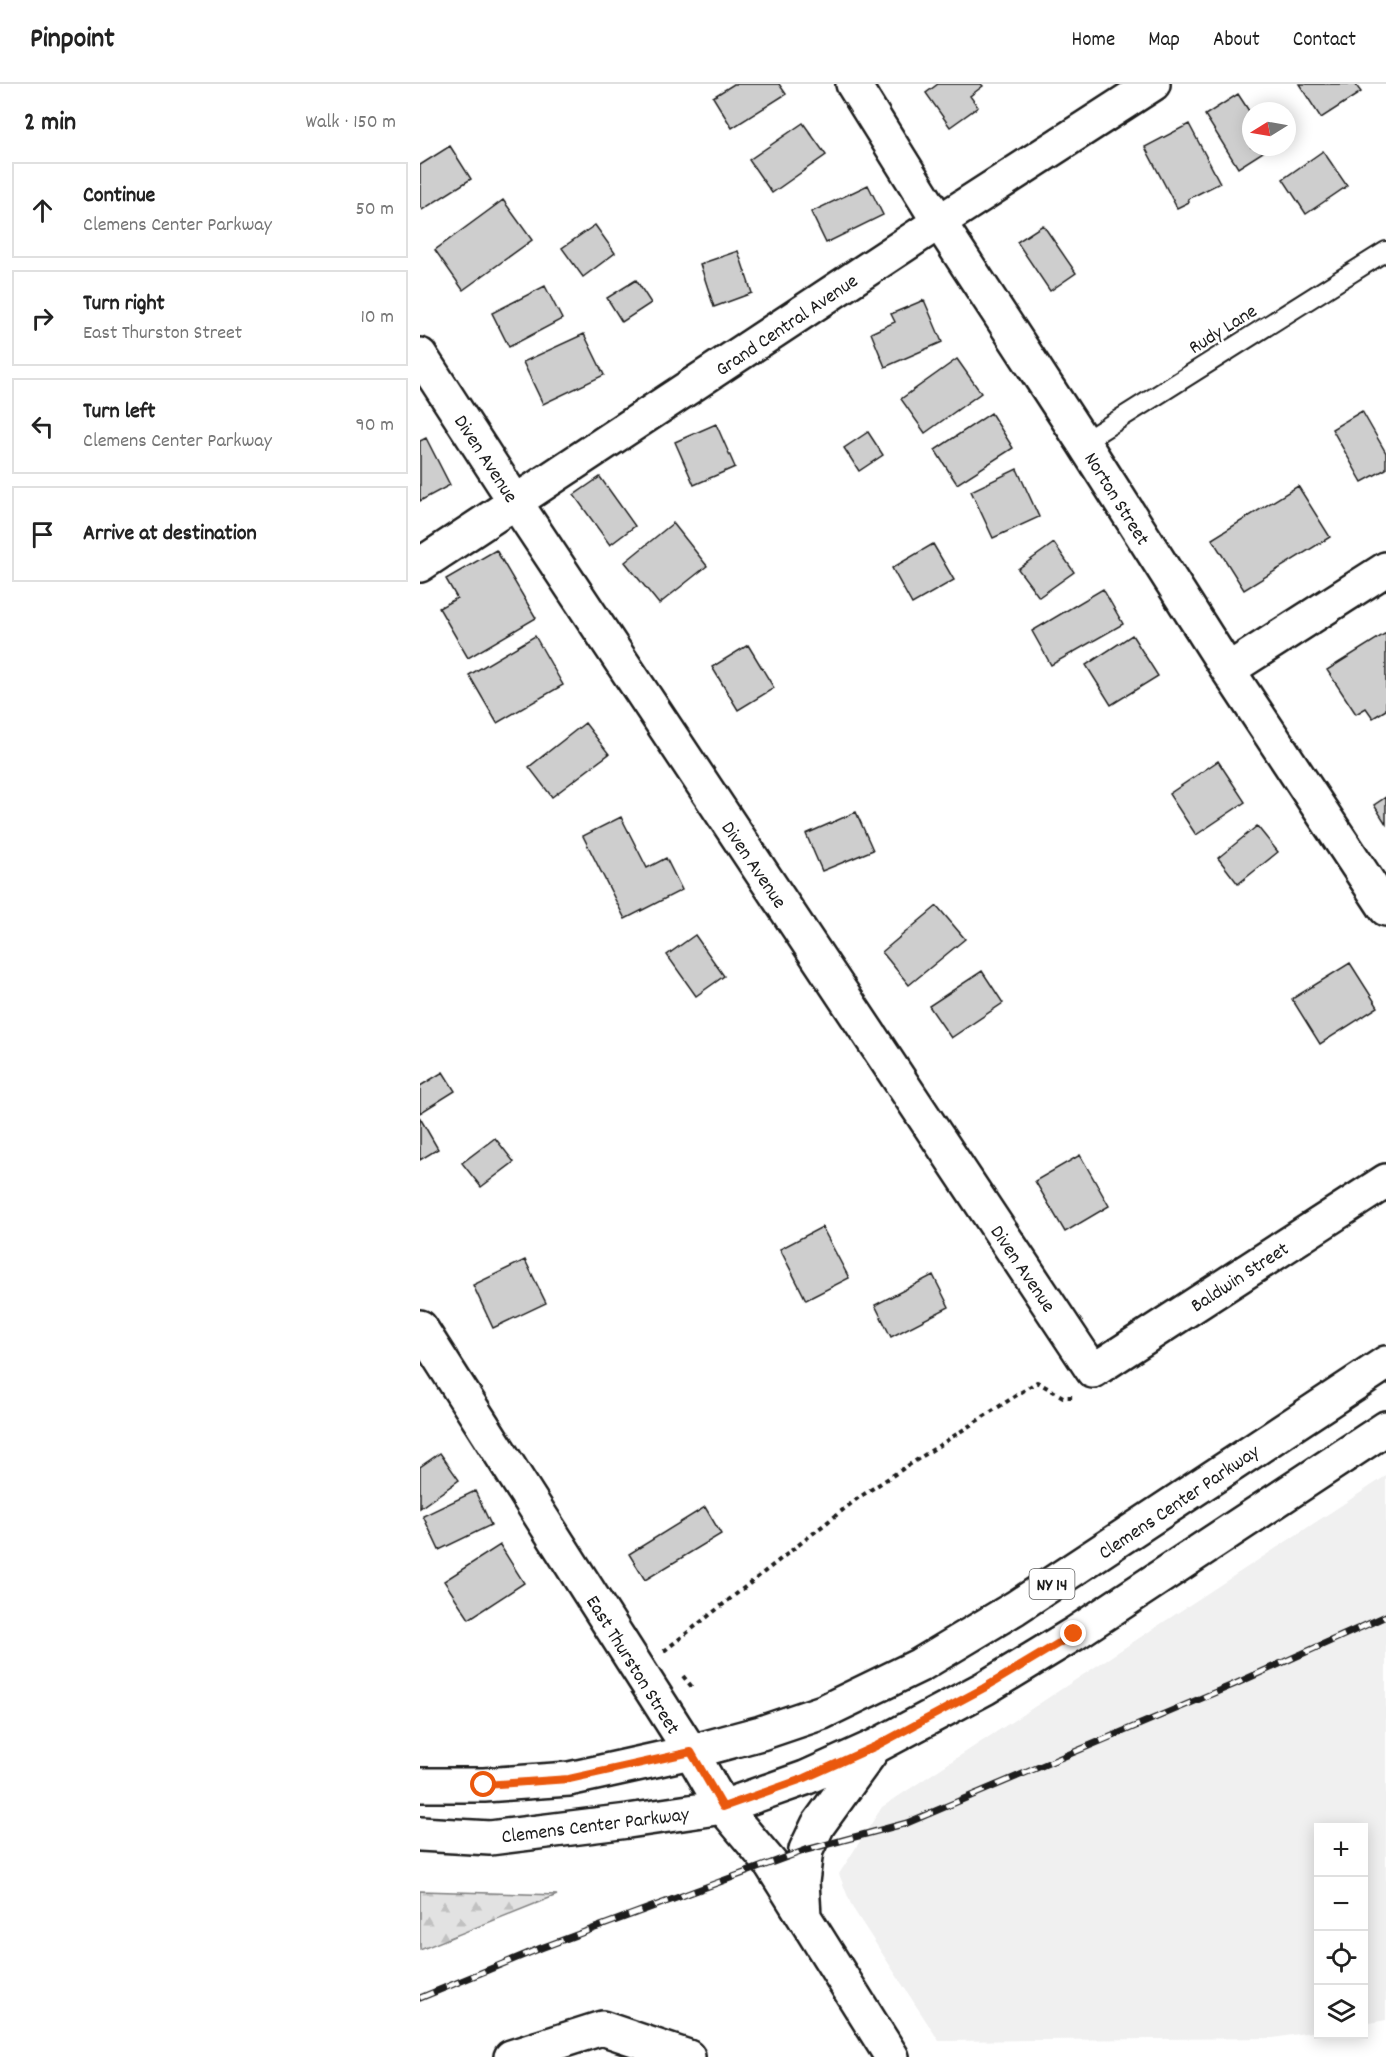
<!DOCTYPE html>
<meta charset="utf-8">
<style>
:root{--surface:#fff;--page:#f2f2f2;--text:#222;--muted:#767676;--line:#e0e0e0}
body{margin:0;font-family:Dekko,sans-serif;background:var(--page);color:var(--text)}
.controls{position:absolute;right:18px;bottom:18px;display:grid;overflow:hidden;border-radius:0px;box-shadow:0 3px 15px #0003}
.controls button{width:54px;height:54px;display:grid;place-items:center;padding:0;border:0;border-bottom:2px solid var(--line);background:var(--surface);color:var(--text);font:30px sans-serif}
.compass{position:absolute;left:822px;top:18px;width:54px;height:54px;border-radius:50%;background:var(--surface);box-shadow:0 3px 15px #0003;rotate:259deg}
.stop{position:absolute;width:18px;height:18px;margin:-14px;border:4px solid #ea580c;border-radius:50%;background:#fff}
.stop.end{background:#ea580c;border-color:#fff;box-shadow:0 2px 6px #0008}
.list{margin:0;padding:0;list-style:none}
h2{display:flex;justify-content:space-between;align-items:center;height:78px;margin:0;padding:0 24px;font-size:26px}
h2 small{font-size:20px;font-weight:400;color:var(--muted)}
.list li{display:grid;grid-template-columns:39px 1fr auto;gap:18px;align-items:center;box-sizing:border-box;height:96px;margin:0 12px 12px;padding:0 12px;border:2px solid var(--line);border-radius:0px}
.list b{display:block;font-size:22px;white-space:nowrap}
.list p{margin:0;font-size:20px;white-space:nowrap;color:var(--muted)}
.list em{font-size:20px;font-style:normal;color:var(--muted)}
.icon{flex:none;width:33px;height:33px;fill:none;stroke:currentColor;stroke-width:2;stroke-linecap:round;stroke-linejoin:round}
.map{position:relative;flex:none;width:966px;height:1973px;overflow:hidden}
header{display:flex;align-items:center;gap:36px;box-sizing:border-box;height:84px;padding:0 30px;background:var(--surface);border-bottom:2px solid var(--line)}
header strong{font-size:28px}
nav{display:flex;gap:33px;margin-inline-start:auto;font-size:21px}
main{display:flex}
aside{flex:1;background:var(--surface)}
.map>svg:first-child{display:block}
.built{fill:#f0f0f0}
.forest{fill:url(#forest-firs);stroke:#7f7f7f;stroke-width:1.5}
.building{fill:#cecece;stroke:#1c1c1c;stroke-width:1.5}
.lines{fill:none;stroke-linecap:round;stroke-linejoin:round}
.lane-casing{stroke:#1c1c1c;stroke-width:22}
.street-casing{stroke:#1c1c1c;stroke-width:38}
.secondary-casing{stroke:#1c1c1c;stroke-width:38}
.primary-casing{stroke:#1c1c1c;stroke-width:38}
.path{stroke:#1c1c1c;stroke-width:4;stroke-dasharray:4.5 4.5;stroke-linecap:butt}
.lane{stroke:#fff;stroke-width:18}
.street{stroke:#fff;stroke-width:33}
.secondary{stroke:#fff;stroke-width:33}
.primary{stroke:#fff;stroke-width:33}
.rail-casing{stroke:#1c1c1c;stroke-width:7}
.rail{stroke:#fff;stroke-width:4.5;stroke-dasharray:14;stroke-linecap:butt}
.route{stroke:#ea580c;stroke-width:8}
.labels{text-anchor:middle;stroke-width:5;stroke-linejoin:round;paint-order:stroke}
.shield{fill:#fff;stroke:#606060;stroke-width:1.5}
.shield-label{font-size:18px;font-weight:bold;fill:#1c1c1c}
.street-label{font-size:20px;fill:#1c1c1c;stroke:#fff}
</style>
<header>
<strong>Pinpoint</strong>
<nav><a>Home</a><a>Map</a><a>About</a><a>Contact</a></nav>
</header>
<main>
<aside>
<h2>2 min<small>Walk · 150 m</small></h2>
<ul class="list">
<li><svg class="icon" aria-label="ahead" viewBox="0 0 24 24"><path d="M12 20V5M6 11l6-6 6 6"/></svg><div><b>Continue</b><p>Clemens Center Parkway</p></div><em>50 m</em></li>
<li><svg class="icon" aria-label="right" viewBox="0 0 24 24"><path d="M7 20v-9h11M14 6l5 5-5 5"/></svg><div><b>Turn right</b><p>East Thurston Street</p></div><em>10 m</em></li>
<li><svg class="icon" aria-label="left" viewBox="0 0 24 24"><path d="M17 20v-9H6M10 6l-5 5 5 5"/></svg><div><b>Turn left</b><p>Clemens Center Parkway</p></div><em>90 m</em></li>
<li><svg class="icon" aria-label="arrive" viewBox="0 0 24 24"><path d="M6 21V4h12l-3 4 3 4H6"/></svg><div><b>Arrive at destination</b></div></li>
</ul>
</aside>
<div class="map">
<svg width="966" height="1973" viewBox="0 0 966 1973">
<defs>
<pattern id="forest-firs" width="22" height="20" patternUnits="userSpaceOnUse" patternTransform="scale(1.5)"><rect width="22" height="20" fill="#e2e2e2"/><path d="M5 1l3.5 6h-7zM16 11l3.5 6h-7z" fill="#c1c1c1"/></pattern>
</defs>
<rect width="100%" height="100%" fill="#fff"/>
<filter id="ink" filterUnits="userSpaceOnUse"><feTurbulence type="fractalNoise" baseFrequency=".0167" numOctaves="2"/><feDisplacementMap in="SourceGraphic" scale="12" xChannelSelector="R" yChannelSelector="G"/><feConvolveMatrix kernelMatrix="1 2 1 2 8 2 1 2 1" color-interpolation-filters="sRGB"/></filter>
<g filter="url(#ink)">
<path class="built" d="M 966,1392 L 966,1936 L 944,1940 L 944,1744 L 898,1744 L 898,1947 L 853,1954 L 519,1957 L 432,1823 L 419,1790 L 462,1723 Z"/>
<path class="forest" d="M 0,1807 L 137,1811 L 0,1866 Z"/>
<path class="building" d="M 314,0 L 359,0 L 366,10 L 312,44 L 293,13 Z
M 518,0 L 561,0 L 563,2 L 550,12 L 558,23 L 530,43 L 506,9 Z
M 879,0 L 935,0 L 941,8 L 901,34 Z
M 818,10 L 831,30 L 831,63 L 851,63 L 818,84 L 785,31 Z
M 383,39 L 406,71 L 352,109 L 329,76 Z
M 769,40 L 800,99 L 768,115 L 769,118 L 757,124 L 725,63 Z
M 30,62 L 51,95 L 2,126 L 0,122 L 0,81 Z
M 903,67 L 927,102 L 886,130 L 863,95 Z
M 448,101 L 463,131 L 406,159 L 391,128 Z
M 83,116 L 112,156 L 43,206 L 15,166 Z
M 175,141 L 195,169 L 163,193 L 142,164 Z
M 623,141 L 656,189 L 630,207 L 597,158 Z
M 318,167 L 332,209 L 294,223 L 280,180 Z
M 216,196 L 231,219 L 202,238 L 187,214 Z
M 125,202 L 142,235 L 89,263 L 72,229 Z
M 504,216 L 522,258 L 465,283 L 451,249 L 475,238 L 471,230 Z
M 164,250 L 184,291 L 123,320 L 103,278 Z
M 537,275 L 561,309 L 505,349 L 481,315 Z
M 942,327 L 966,369 L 966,385 L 942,398 L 912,345 Z
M 571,329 L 593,364 L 537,400 L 515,366 Z
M 296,340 L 315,383 L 274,401 L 255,358 Z
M 448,348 L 463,371 L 439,387 L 424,364 Z
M 6,354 L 30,401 L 0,417 L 0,357 Z
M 597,385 L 619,433 L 573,454 L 551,407 Z
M 180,393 L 215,442 L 190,461 L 154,411 Z
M 878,402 L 910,453 L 824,506 L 792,455 Z
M 253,439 L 287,482 L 239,520 L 205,478 Z
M 634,459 L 654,488 L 619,513 L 598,485 Z
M 513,460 L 534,496 L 492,520 L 472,484 Z
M 76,466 L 116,534 L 48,574 L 19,524 L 37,514 L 26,495 Z
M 683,505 L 703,540 L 631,581 L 612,547 Z
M 966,549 L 966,626 L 953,634 L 946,624 L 936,630 L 907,586 Z
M 712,551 L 738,592 L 691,621 L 666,581 Z
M 115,552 L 143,601 L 77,639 L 49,591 Z
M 328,561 L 354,604 L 318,626 L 292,583 Z
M 165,639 L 189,670 L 132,713 L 109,683 Z
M 798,677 L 825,718 L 776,751 L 749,710 Z
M 966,713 L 966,740 L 954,721 Z
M 436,728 L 453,766 L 402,787 L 386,750 Z
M 201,733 L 227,784 L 246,774 L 262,806 L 205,835 L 163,752 Z
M 837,742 L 858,768 L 818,800 L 798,774 Z
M 517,822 L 545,855 L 489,901 L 462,868 Z
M 275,851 L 304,892 L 276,912 L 247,871 Z
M 930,879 L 958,923 L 900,960 L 872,915 Z
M 562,887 L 583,919 L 531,954 L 509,922 Z
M 23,988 L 35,1007 L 0,1029 L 0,1002 Z
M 0,1034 L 18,1065 L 0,1076 Z
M 75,1054 L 94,1078 L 61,1103 L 42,1079 Z
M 660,1071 L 689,1122 L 645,1148 L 615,1097 Z
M 402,1143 L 429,1194 L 386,1216 L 360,1165 Z
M 105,1176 L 126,1219 L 73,1244 L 53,1201 Z
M 513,1191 L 529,1223 L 471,1253 L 455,1221 Z
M 20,1369 L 39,1396 L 0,1424 L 0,1383 Z
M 55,1407 L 71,1441 L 19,1466 L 3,1432 Z
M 285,1423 L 301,1450 L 225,1496 L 209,1470 Z
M 80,1461 L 104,1499 L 49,1535 L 24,1497 Z"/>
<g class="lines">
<defs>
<path id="lane" d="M 663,358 L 966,167"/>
<path id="street" d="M 433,0 L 519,138 L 663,358 L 808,586 L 966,825
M 0,271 L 96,419 L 673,1287 L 966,1097
M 0,481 L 519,138 L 733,0
M 808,586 L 966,485
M 0,1243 L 271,1668
M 91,1973 L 182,1944 L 268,1973"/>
<path id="secondary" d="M 0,1701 L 64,1701 L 149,1695 L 271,1668
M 0,1750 L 70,1754 L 208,1737 L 303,1723"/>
<path id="primary" d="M 303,1723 L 385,1694 L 456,1662 L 565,1604 L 654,1550 L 966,1344
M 384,1832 L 382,1798 L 386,1766 L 398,1741 L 453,1665
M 472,1973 L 351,1780 L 303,1723 L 271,1668 L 341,1649 L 403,1628 L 500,1581 L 595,1524 L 966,1279"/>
</defs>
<use href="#lane" class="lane-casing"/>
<use href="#street" class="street-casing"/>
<use href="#secondary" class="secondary-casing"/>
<use href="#primary" class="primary-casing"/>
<path class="path" d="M 244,1567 L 438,1414 L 617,1298 L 643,1313 L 654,1313
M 263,1592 L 272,1603"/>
<use href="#lane" class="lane"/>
<use href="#street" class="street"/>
<use href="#secondary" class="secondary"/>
<use href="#primary" class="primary"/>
<defs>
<path id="rail" d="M 0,1914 L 121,1864 L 386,1766 L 487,1739 L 815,1600 L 966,1532"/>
</defs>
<use href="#rail" class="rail-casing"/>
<use href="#rail" class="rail"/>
</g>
</g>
<g class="lines" filter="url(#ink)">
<path class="route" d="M 64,1701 L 149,1695 L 271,1668 L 303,1723 L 385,1694 L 456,1662 L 564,1604 L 654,1550"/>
</g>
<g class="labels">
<rect class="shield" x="609.5" y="1485" width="45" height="30" rx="4.5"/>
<g class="shield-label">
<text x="632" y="1506">NY 14</text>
</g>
<g class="street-label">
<text transform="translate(366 240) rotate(-34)" y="7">Grand Central Avenue</text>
<text transform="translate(802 244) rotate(-32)" y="7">Rudy Lane</text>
<text transform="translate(67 374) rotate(57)" y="7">Diven Avenue</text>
<text transform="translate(698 414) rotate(58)" y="7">Norton Street</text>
<text transform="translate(335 780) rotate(56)" y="7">Diven Avenue</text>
<text transform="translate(604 1184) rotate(56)" y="7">Diven Avenue</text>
<text transform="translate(819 1192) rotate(-33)" y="7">Baldwin Street</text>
<text transform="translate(758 1417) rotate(-34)" y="7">Clemens Center Parkway</text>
<text transform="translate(214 1580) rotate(58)" y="7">East Thurston Street</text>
<text transform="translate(175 1740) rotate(-7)" y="7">Clemens Center Parkway</text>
</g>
</g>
</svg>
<div class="controls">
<button>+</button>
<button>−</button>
<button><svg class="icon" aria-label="locate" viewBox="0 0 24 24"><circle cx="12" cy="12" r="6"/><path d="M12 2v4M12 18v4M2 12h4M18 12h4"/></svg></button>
<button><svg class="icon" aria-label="layers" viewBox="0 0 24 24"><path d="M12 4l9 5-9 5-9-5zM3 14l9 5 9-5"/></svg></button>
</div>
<svg class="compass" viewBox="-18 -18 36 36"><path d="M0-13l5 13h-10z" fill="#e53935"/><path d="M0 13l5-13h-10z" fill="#767676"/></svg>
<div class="stop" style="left:64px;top:1701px"></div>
<div class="stop end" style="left:654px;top:1550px"></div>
</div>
</main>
